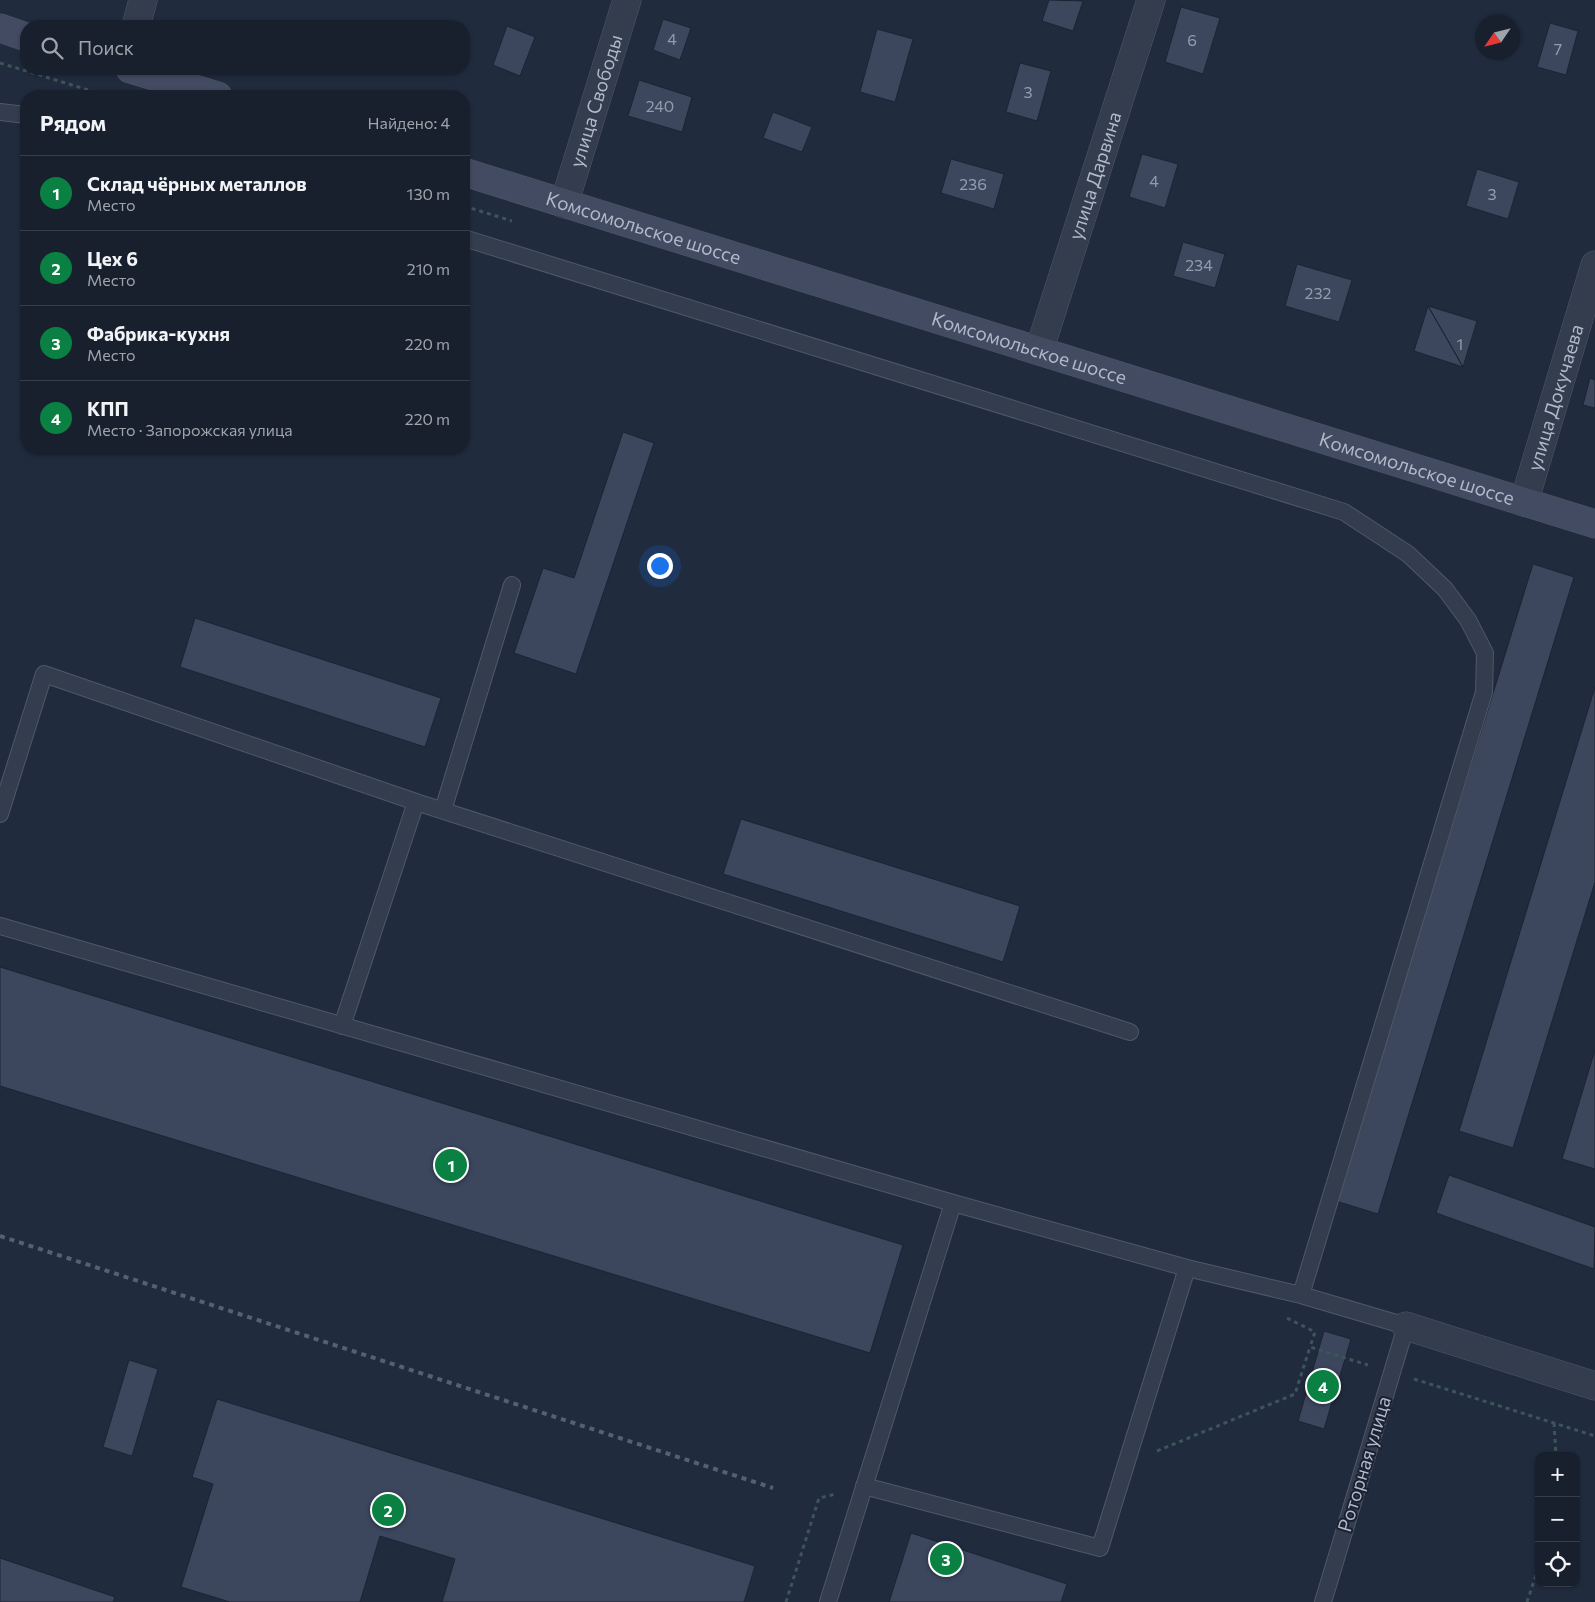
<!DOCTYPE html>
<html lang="ru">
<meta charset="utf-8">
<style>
:root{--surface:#18202e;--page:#252d3a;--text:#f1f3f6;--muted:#9fa3aa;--line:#363e4a;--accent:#0b8043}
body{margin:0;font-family:Commissioner,sans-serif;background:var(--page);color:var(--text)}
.controls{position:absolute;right:15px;bottom:15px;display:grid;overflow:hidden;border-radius:10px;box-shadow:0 1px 4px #0004}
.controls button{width:45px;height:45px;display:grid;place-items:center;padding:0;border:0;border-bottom:1px solid var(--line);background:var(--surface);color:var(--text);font:25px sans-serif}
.compass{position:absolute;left:1475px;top:15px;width:45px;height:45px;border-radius:50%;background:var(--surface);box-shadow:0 1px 4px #0004;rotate:235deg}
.you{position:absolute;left:659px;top:565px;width:18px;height:18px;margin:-12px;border:4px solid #fff;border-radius:50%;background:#1a73e8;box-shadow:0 0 0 8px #1a73e833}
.badge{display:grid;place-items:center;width:32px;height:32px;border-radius:50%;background:var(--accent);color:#fff;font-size:16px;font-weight:700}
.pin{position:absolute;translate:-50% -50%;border:2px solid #fff;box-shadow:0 1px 5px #0006}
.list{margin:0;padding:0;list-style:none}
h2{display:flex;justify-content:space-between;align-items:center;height:65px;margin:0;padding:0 20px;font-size:21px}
h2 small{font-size:16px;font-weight:400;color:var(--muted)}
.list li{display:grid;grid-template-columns:32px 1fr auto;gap:15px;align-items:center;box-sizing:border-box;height:75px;padding:0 20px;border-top:1px solid var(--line)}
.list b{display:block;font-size:19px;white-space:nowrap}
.list p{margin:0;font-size:16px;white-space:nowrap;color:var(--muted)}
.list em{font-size:16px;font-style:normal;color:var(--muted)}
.icon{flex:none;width:28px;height:28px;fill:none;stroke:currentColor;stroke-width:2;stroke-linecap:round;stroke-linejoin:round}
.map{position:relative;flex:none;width:1595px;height:1602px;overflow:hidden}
.search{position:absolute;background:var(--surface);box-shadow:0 1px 4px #0004;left:20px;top:20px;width:450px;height:55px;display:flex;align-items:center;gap:12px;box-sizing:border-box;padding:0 18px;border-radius:20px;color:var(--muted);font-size:19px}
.panel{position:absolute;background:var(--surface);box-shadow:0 1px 4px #0004;left:20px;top:90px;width:450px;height:365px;border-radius:20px}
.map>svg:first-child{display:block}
.building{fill:#3c475e;stroke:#1c2434}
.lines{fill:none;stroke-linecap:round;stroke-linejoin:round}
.service-casing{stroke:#505868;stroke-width:18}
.minor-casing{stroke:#505868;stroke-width:29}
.secondary-casing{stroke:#505868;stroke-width:29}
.path{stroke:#3d5559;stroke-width:3;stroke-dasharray:4 4;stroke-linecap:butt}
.service{stroke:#343d4d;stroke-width:16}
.minor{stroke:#343d4d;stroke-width:28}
.secondary{stroke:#424b61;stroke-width:28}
.rail{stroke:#566075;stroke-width:4;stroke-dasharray:5 5;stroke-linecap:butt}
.labels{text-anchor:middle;stroke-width:4;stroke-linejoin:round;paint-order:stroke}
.number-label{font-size:16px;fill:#939cae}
.street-label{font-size:19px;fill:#b0b8c9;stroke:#1a2232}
</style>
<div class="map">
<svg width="1595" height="1602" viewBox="0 0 1595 1602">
<rect width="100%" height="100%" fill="#202b3e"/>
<path class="building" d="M 1049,0 L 1083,1 L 1073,31 L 1042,21 Z
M 1181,7 L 1220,18 L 1203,74 L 1165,62 Z
M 663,19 L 691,28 L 680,60 L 653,50 Z
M 1550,23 L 1578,31 L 1566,75 L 1537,67 Z
M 507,26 L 535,37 L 520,76 L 493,65 Z
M 877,29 L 913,39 L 895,102 L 860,92 Z
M 1020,63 L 1051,71 L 1037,121 L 1006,112 Z
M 639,80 L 692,97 L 682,132 L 628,116 Z
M 773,112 L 812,127 L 802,152 L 763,138 Z
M 1142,154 L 1178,164 L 1165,208 L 1129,197 Z
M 951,159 L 1004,174 L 994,209 L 941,193 Z
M 1477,169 L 1519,182 L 1508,219 L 1466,206 Z
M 1183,242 L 1225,254 L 1215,288 L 1173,276 Z
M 1297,264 L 1352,280 L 1339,322 L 1285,306 Z
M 1428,306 L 1477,321 L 1463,367 Z
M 1428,306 L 1463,367 L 1414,351 Z
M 1590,378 L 1595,380 L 1595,408 L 1583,405 Z
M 623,432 L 654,443 L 576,674 L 514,653 L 543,568 L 574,578 Z
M 1533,564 L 1574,577 L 1378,1214 L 1336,1201 Z
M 195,618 L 441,698 L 425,747 L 180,667 Z
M 1595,687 L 1595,882 L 1513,1148 L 1459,1131 Z
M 741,819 L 1020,906 L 1003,962 L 723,874 Z
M 0,967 L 903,1245 L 870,1353 L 0,1086 Z
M 1595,1050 L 1595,1169 L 1562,1159 Z
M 1449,1175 L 1595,1227 L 1594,1269 L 1436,1213 Z
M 1324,1331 L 1351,1339 L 1324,1429 L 1298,1421 Z
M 129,1360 L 158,1369 L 132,1456 L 103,1447 Z
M 217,1399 L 755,1566 L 744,1602 L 442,1602 L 455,1559 L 380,1536 L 360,1602 L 230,1602 L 181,1587 L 213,1484 L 192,1477 Z
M 911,1533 L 1067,1584 L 1061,1602 L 889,1602 Z
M 0,1558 L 115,1597 L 113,1602 L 0,1602 Z"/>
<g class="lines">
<defs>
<path id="service" d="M 0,112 L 26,115
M 464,238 L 1344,512 L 1408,554 L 1445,589 L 1468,620 L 1485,653 L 1484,692 L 1301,1295
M 443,810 L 512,585
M 0,814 L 44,674 L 416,802
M 0,926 L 953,1203 L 1187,1268 L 1301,1295 L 1406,1326 L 1323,1602
M 342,1026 L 416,802 L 1130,1032
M 864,1486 L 1100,1548 L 1187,1268
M 828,1602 L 953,1203"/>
<g id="minor">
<path d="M 136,26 L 143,0"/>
<path id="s1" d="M 564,204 L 627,0"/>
<path id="s2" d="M 1039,351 L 1151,0"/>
<path id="s3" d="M 1524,502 L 1595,265"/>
<path d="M 1406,1326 L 1595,1386"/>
</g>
<g id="secondary">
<path d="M 0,28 L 26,37"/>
<path d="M 130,69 L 218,96"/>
<path id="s4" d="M 464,172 L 1595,524"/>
</g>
</defs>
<use href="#service" class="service-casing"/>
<use href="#minor" class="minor-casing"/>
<use href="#secondary" class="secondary-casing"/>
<path class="path" d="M 0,63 L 108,96
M 464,206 L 512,221
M 1287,1318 L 1315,1332 L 1310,1347
M 1414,1379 L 1595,1436
M 1554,1423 L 1556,1456
M 1157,1451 L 1295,1394 L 1310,1347 L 1368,1365
M 786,1602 L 819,1498 L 836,1494
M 1527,1602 L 1539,1566"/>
<use href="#service" class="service"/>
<use href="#minor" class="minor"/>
<use href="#secondary" class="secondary"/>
<path class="rail" d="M 0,1236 L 773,1488"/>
</g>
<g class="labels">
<g class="number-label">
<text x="672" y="45">4</text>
<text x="1192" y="46">6</text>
<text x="1558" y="55">7</text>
<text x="1028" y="98">3</text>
<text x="660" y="112">240</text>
<text x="1154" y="187">4</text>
<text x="973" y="190">236</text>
<text x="1492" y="200">3</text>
<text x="1199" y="271">234</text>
<text x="1318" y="299">232</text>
<text x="1460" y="350">1</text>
</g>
<g class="street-label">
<text dy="7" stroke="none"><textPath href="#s1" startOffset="108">улица Свободы</textPath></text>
<text dy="7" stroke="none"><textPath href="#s2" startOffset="184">улица Дарвина</textPath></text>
<text dy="7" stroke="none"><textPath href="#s4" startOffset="188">Комсомольское шоссе</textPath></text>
<text dy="7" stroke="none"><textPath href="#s4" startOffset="592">Комсомольское шоссе</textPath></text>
<text dy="7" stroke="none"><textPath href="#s3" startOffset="109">улица Докучаева</textPath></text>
<text dy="7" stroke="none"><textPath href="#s4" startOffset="998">Комсомольское шоссе</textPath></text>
<text transform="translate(1364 1464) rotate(-73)" y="7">Роторная улица</text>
</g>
</g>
</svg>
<div class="controls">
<button>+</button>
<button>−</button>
<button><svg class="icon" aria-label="locate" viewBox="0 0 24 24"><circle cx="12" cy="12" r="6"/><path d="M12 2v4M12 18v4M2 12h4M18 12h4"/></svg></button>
</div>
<svg class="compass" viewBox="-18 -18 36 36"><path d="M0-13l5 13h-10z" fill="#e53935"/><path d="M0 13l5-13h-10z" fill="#9fa3aa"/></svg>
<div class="you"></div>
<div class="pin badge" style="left:451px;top:1165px">1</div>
<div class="pin badge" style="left:388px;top:1510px">2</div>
<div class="pin badge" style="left:946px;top:1559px">3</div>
<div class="pin badge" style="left:1323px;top:1386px">4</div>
<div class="search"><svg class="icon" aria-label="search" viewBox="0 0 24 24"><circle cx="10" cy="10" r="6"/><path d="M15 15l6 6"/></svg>Поиск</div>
<section class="panel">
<h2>Рядом<small>Найдено: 4</small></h2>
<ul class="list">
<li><span class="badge">1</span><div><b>Склад чёрных металлов</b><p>Место</p></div><em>130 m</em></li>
<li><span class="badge">2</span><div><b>Цех 6</b><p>Место</p></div><em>210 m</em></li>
<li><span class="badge">3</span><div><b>Фабрика-кухня</b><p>Место</p></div><em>220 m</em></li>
<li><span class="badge">4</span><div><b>КПП</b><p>Место · Запорожская улица</p></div><em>220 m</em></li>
</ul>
</section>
</div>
